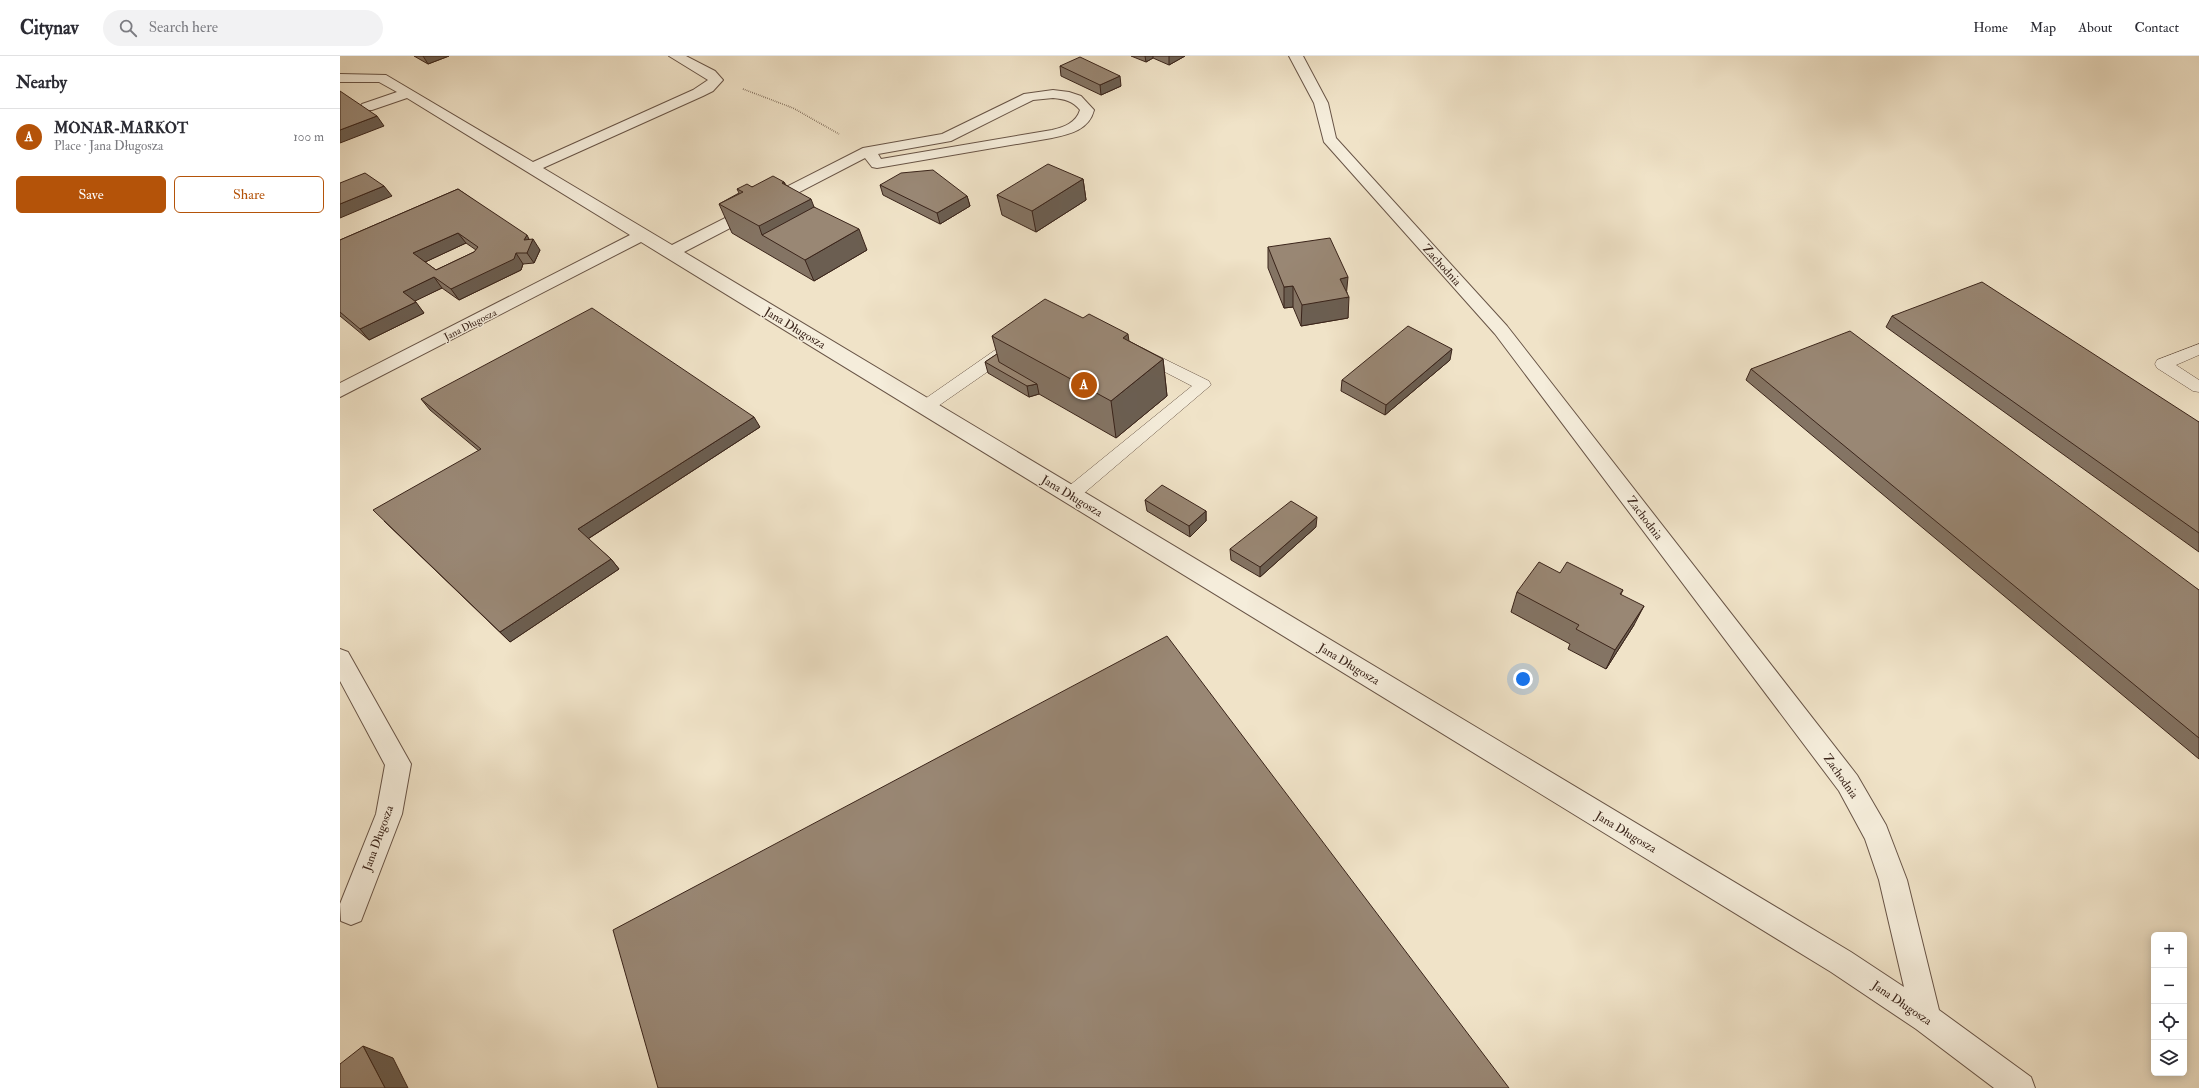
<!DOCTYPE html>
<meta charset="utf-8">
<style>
:root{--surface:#fff;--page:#f2f2f3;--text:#2b2b33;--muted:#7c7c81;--line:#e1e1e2;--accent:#b45309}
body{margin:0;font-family:"IM FELL Double Pica",serif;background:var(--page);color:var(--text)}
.controls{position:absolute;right:12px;bottom:12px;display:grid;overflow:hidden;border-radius:6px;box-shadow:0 2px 10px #0003}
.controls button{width:36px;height:36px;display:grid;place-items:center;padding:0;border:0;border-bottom:1px solid var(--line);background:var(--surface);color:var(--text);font:20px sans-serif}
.you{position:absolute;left:1183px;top:623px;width:14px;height:14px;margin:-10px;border:3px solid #fff;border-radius:50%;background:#1a73e8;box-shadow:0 0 0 6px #1a73e833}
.badge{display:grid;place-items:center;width:26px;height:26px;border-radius:50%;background:var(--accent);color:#fff;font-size:13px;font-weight:700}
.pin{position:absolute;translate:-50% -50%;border:2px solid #fff;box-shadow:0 1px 4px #0006}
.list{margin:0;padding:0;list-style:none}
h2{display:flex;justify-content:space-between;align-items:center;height:52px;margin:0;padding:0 16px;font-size:17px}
h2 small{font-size:13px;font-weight:400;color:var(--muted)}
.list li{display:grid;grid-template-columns:26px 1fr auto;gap:12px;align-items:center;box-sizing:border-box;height:56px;padding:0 16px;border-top:1px solid var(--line)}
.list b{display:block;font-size:15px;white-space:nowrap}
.list p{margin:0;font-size:13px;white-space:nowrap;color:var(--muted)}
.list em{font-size:13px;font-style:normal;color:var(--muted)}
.actions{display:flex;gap:8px;padding:12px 16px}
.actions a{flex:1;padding:9px 0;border:1px solid var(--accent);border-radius:6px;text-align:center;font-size:14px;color:var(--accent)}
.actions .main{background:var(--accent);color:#fff}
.icon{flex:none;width:22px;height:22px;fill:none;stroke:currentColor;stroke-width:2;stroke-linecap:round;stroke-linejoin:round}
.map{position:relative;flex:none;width:1859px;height:1032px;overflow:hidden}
header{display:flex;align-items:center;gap:24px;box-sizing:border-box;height:56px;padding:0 20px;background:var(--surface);border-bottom:1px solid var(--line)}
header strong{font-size:19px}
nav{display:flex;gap:22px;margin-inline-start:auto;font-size:14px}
.search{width:280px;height:36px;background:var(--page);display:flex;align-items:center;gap:10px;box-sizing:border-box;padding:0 14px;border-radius:22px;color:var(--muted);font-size:15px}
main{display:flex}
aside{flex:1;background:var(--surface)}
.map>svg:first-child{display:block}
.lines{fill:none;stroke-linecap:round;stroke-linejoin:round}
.service-casing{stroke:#685446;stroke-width:1}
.minor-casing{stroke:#685446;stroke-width:2}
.path{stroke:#3a241a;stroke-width:1.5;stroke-dasharray:0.5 1.5;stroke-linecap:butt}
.service{fill:#f5eddb;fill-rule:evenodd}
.minor{fill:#f5eddb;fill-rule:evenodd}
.wall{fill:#847464;stroke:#3a241a;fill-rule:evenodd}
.shaded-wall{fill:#6b5e51;stroke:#3a241a}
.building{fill:#998774;stroke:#3a241a;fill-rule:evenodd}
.labels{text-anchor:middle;stroke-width:3;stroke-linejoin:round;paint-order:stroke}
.far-street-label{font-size:10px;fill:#3a241a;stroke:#f5eddb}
.street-label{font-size:12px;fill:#3a241a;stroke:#f5eddb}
</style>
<header>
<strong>Citynav</strong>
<div class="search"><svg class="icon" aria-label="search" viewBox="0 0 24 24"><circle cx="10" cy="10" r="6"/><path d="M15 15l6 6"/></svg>Search here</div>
<nav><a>Home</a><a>Map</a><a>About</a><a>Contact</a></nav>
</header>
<main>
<aside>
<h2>Nearby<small></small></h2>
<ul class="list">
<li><span class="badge">A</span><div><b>MONAR-MARKOT</b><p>Place · Jana Długosza</p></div><em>100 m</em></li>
</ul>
<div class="actions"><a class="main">Save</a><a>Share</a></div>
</aside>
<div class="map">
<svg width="1859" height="1032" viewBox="0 0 1859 1032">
<rect width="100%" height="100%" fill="#f0e3c8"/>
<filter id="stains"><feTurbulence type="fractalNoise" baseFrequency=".005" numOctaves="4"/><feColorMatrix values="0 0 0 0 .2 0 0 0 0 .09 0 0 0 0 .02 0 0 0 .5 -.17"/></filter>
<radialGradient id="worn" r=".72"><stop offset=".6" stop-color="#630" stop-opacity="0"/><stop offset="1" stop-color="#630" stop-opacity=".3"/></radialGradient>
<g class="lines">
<defs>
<path id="service" d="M 1859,288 L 1859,299 L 1836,309 L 1859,324 L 1859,336 L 1853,335 L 1817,312 L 1815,308 L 1817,304 Z
M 667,289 L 673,290 L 675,294 L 673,298 L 591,355 L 585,357 L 579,355 L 577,351 L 579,347 L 661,290 Z
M 802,292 L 869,325 L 871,329 L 736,444 L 730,446 L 724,444 L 721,439 L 724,434 L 852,330 L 796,301 L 794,297 L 796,293 Z"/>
<path id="minor" d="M 329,0 L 346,0 L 375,15 L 383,24 L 373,35 L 363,40 L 203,112 L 332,189 L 523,92 L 602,78 L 684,38 L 713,34 L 729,36 L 741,40 L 754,54 C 749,74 730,78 712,82 L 537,112 L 532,111 L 525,102 L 344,196 L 1511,896 L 1564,931 L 1539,824 L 1525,783 L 1499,735 L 1155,278 L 984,86 L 974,47 L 949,0 L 963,0 L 988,47 L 996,82 L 1167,270 L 1517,719 L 1546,769 L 1567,824 L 1599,954 L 1691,1021 L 1695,1032 L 1654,1032 L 1576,973 L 1491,916 L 301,186 L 0,341 L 0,327 L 290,179 L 67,42 L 32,54 L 22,54 L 20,51 L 22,48 L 57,36 L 39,26 L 0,26 L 0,18 L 46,19 L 193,106 L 353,34 L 368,24 ZM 713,42 C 724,43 733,45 740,54 C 736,67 724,71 712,74 L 541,103 L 538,98 L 611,85 L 693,44 Z
M 0,593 L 8,596 L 71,708 L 62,758 L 21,865 L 11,869 L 1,865 L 0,848 L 36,758 L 45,709 L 0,625 Z"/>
</defs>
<use href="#service" class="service-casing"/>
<use href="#minor" class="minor-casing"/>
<path class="path" d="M 403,33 L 453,52 L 499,78"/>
<use href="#service" class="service"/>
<use href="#minor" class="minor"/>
</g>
<path class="wall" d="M 74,0 L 109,0 L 88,8 Z
M 791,0 L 845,0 L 829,9 L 813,2 L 806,6 Z
M 720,10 L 781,30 L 761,39 L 721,20 Z
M 743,123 L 746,144 L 696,176 L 662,159 L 657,139 Z
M 444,126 L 446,129 L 474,151 L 527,194 L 474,225 L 392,177 L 379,148 L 399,137 L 397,133 Z
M 540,129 L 627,140 L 630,150 L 600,168 L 543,139 Z
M 118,133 L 189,183 L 200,194 L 194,207 L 183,208 L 181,214 L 119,244 L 102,232 L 74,245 L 84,257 L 29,284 L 0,260 L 0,184 ZM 126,187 L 136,194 L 134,196 L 96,214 L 85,206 Z
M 928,191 L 1007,236 L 1008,262 L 961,270 L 953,251 L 944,252 L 928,212 Z
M 1552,260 L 1859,366 L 1859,496 L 1546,271 Z
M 652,280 L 789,285 L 823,303 L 827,340 L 776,382 L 699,338 L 689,341 L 648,317 L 645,306 L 657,298 Z
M 1110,304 L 1045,359 L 1001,335 L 1002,324 Z
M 1411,313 L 1859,534 L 1859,703 L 1406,324 Z
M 81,343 L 420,371 L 248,483 L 271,503 L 279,513 L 170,586 L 44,465 L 139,395 L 90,354 Z
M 805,444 L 866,455 L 866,465 L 850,481 L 807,455 Z
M 976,471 L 920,521 L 891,504 L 890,493 Z
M 1220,517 L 1283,534 L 1281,538 L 1294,569 L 1266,613 L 1228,593 L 1230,588 L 1171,556 L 1177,536 Z"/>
<path class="shaded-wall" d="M 83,0 L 109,0 L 88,8 Z
M 805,0 L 813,0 L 813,2 L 806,6 Z
M 829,0 L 845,0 L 829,9 Z
M 780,20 L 781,30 L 761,39 L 760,29 Z
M 37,60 L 44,70 L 0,87 L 0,74 Z
M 743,123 L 746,144 L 696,176 L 692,155 Z
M 444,126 L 454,151 L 471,143 L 482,172 L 422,179 L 419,170 L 442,127 Z
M 44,130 L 52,140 L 0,162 L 0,148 Z
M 627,140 L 630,150 L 600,168 L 597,157 Z
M 519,173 L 527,194 L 474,225 L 465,204 Z
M 118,177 L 126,187 L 81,208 L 73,197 Z
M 187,179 L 191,187 L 193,183 L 200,194 L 194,207 L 187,197 L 184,184 Z
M 176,197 L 183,208 L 181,214 L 119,244 L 111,233 Z
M 94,221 L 102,232 L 71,247 L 63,236 Z
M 1008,221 L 1006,242 L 1009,241 L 1008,262 L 961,270 L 962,249 L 1000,223 Z
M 953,230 L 953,251 L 944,252 L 944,231 Z
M 76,246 L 84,257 L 29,284 L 20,273 Z
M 788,278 L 793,315 L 783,282 Z
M 1112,293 L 1110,304 L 1045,359 L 1046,349 Z
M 823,303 L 827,340 L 776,382 L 771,345 Z
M 697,328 L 699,338 L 689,341 L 687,330 Z
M 414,361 L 420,371 L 246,484 L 238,473 Z
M 866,455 L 866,465 L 850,481 L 849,470 Z
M 977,461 L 976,471 L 920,521 L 920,511 Z
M 271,503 L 279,513 L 170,586 L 160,576 Z
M 1304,550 L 1294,569 L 1266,613 L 1275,594 Z
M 23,990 L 53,1002 L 68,1032 L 45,1032 Z"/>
<path class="building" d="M 740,1 L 780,20 L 760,29 L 720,10 Z
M 0,35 L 37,60 L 0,74 Z
M 708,108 L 743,123 L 692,155 L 657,139 Z
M 593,114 L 627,140 L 597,157 L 540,129 L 561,117 Z
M 25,117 L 44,130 L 0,148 L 0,127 Z
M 433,120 L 444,126 L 442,127 L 471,143 L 419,170 L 379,148 L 403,136 L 397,133 L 407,128 L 412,131 Z
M 118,133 L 187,179 L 184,184 L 193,183 L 187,197 L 176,197 L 174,203 L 111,233 L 94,221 L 63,236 L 76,246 L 20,273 L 0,256 L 0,184 ZM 118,177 L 138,191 L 134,196 L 96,214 L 73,197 Z
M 474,151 L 519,173 L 465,204 L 422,179 Z
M 990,182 L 1008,221 L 1000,223 L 1009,241 L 962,249 L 953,230 L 944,231 L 928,191 Z
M 1642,226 L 1859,366 L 1859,477 L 1552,260 Z
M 705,243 L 743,262 L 749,258 L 788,278 L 783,282 L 823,303 L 771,345 L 652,280 Z
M 252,252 L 414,361 L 238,473 L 271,503 L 160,576 L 33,454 L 141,393 L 81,343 Z
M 1068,270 L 1112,293 L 1046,349 L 1002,324 Z
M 1510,275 L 1859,534 L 1859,682 L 1411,313 Z
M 657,298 L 659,306 L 697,328 L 687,330 L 645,306 Z
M 822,429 L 866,455 L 849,470 L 805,444 Z
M 951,445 L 977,461 L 920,511 L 890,493 Z
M 1199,506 L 1220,517 L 1227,506 L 1283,534 L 1280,538 L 1304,550 L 1275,594 L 1236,573 L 1239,569 L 1177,536 Z
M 827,580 L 1169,1032 L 318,1032 L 273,874 Z
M 23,990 L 45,1032 L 0,1032 L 0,1008 Z"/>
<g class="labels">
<g class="far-street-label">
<text transform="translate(130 268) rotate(-27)" y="4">Jana Długosza</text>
</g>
<g class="street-label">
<text transform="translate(1102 209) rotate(48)" y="4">Zachodnia</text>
<text transform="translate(455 272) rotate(31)" y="4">Jana Długosza</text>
<text transform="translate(732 440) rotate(31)" y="4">Jana Długosza</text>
<text transform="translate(1305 462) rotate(53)" y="4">Zachodnia</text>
<text transform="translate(1009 608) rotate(31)" y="4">Jana Długosza</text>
<text transform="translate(1501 720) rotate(55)" y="4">Zachodnia</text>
<text transform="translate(1286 776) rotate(31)" y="4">Jana Długosza</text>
<text transform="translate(38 782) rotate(-70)" y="4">Jana Długosza</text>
<text transform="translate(1562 947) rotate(34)" y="4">Jana Długosza</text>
</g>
</g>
<rect width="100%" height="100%" filter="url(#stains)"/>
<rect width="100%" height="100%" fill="url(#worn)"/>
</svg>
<div class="controls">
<button>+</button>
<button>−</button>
<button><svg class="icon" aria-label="locate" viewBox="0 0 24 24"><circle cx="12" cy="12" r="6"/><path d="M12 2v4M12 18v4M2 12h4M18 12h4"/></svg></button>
<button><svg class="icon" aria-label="layers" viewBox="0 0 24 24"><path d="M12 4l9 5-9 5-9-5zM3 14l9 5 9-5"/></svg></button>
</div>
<div class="you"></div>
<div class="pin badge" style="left:744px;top:329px">A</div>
</div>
</main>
